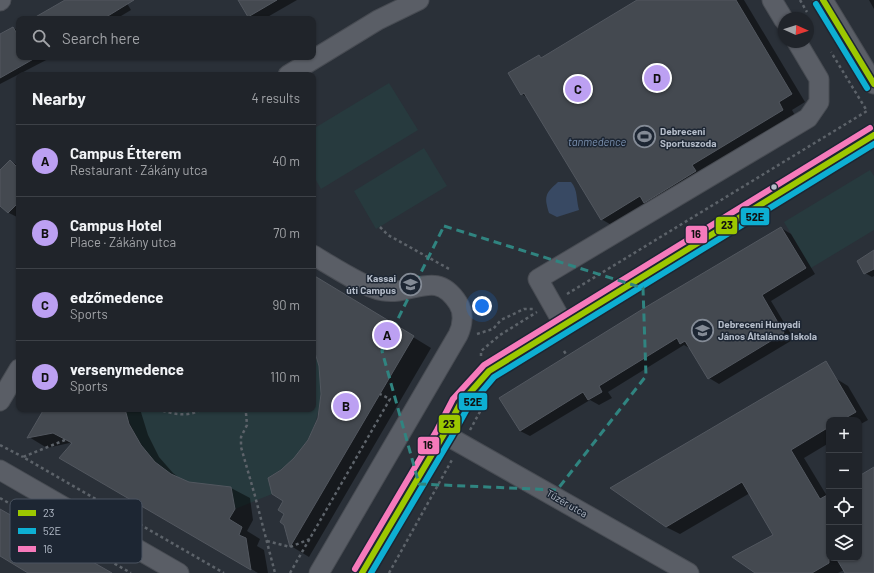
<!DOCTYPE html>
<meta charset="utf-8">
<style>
:root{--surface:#20242a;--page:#282c32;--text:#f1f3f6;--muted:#a2a4a8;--line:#3d4147;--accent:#bca0f2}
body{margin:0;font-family:Barlow,sans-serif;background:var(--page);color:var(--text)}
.controls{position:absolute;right:12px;bottom:12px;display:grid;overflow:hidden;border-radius:8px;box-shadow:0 1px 3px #0004}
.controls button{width:36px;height:36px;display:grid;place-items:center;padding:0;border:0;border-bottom:1px solid var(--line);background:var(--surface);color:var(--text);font:20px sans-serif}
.compass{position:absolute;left:778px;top:12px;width:36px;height:36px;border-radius:50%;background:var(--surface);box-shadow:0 1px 3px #0004;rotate:93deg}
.you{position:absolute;left:482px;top:306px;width:14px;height:14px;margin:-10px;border:3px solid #fff;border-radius:50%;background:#1a73e8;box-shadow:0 0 0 6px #1a73e833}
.badge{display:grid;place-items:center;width:26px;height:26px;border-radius:50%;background:var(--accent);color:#111;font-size:13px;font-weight:700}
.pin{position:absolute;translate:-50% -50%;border:2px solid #fff;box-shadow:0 1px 4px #0006}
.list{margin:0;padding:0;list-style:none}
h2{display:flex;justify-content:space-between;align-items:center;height:52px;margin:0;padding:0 16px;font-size:17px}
h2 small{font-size:13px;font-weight:400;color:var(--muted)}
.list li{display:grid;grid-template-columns:26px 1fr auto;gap:12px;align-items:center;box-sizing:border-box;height:72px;padding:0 16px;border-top:1px solid var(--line)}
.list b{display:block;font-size:15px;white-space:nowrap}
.list p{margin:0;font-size:13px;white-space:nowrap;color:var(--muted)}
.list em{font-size:13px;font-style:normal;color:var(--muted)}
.icon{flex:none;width:22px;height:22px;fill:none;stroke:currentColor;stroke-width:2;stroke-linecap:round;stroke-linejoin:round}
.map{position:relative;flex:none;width:874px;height:573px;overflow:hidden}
.search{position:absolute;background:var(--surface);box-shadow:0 1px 3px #0004;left:16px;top:16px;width:300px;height:44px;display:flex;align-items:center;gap:10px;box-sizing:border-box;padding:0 14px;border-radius:8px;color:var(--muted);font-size:15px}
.panel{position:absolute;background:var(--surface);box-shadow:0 1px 3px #0004;left:16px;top:72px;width:300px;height:340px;border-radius:8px}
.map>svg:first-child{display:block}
.green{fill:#273a3e}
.water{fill:#384963}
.shadow{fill:#0007}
.building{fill:#444950;stroke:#52575f}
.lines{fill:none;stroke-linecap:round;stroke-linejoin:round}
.minor-casing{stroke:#484c53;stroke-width:21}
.path{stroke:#5d636a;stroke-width:2.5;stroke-dasharray:3 3;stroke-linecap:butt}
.minor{stroke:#5a5e66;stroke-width:19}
.bus-1-casing{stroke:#1d2633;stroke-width:9}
.bus-2-casing{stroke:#1d2633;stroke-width:9}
.bus-3-casing{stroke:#1d2633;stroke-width:9}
.bus-1{stroke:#9cc800;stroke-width:6}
.bus-2{stroke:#0dafd3;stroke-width:6}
.bus-3{stroke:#f67abb;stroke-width:6}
.marked{fill:none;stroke:#308480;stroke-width:3;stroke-dasharray:8 5;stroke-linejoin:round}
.bus-dot{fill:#b4bcc9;stroke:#1d2633;stroke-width:1.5}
.labels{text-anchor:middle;stroke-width:3;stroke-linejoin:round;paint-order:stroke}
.poi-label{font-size:10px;font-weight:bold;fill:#b4bcc9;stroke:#1d2633;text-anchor:start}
.street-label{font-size:10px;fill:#b4bcc9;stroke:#1d2633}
.water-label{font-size:11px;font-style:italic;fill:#7c92b1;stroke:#1d2633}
.key{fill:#1d2633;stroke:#4a5360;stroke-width:1}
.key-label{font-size:11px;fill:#b4bcc9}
.line-badge{stroke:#1d2633;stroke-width:1.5}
.pale-badge-label{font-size:11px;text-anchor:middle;font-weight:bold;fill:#111}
</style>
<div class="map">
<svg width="874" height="573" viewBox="0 0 874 573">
<rect width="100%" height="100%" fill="#2a3038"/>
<path class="green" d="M 389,83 L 418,130 L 321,189 L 313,175 L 313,129 Z
M 424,148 L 447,186 L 376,229 L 354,191 Z
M 870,170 L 874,176 L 874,230 L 811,268 L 784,222 Z
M 313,346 C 315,352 318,359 319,366 C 325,399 317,433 295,458 C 287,466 277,472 268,478 L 272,494 L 235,509 L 231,487 C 218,486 204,486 191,483 C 157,475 134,440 125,409 L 313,409 Z"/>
<path class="water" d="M 558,182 L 571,182 C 578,190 576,199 579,210 L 557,217 L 549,213 C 544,196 545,194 558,182 Z"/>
<path class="shadow" d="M 66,0 L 125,0 L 131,10 L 116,19 L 53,19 Z
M 239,0 L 297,0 L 264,19 L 253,19 L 248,16 Z
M 639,0 L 744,0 L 805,102 L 792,110 L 796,117 L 615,227 L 601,219 L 529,99 L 522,94 L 539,56 L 542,58 Z
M 869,0 L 874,0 L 874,9 Z
M 13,28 L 19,31 L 19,57 L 52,57 L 0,84 L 0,35 Z
M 10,161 L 19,166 L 19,218 L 9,213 L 0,204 L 0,171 Z
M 781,228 L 791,234 L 815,274 L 771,301 L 794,339 L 719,384 L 709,378 L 691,349 L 684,345 L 608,392 L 612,398 L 599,405 L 590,400 L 530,436 L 520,431 Z
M 874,251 L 874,276 L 872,277 L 865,273 L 858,261 Z
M 313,276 L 431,348 L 309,557 L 291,546 L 285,525 L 282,471 L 295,459 L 308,441 L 318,418 L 322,394 L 319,362 L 313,343 Z
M 835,378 L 848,386 L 868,420 L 859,425 L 859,420 L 829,420 L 829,443 L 804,458 L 827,496 L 829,495 L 829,558 L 859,558 L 859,477 L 874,468 L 874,573 L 846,573 L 844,570 L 838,573 L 757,573 L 774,535 L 750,493 L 680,534 L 666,527 Z
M 45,409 L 140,409 L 148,435 L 159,457 L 173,473 L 182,480 L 189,483 L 231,488 L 250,498 L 253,520 L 247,531 L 260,539 L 257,546 L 264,550 L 268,573 L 258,573 L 60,457 L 74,442 L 47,448 L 29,437 Z"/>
<path class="building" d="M 65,0 L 134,0 L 103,19 L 32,19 Z
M 238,0 L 277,0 L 248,17 Z
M 637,0 L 736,0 L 792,94 L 779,102 L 783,110 L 692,165 L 696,171 L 644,203 L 640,196 L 601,220 L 524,93 L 521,95 L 508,73 L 539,55 L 541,58 Z
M 13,27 L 19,37 L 19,57 L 37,57 L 0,78 L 0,34 Z
M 10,160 L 19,169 L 19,202 L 8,213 L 0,206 L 0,170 Z
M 781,227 L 806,268 L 762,295 L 784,333 L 708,379 L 685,341 L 680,344 L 677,338 L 599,386 L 602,392 L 588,400 L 583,392 L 520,431 L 499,398 L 646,307 Z
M 874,250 L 874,269 L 864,274 L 857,261 Z
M 313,275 L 414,336 L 290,547 L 284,525 L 280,522 L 284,514 L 278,510 L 283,501 L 272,494 L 268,478 L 281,470 L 294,458 L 308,440 L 318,418 L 321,394 L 319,366 L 313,346 Z
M 826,361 L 856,412 L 842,420 L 829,420 L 829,427 L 791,450 L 820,499 L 829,494 L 829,563 L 812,573 L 755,573 L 732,557 L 773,535 L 742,482 L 666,527 L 610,488 Z
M 44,409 L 125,409 L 129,424 L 141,445 L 155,462 L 171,474 L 189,482 L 231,487 L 235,509 L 229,519 L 242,527 L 239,535 L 246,538 L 251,570 L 59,458 L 72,443 L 53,433 L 27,438 Z
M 874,467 L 874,573 L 845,573 L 836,558 L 859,558 L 859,476 Z
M 0,509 L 112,573 L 28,573 L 0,556 Z"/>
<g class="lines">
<defs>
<path id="minor" d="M 772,0 L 784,20
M 823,0 L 874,84
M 0,1 L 1,0
M 288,75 L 378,20 L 419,0
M 313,255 C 330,265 365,288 383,291 C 413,296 436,268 458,303 C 464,312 463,325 458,335 L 319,573
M 564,325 L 538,279 L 808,118 L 819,102 L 819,79 L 797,42
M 0,401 L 19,369
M 444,434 L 689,573
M 0,470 L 179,573
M 362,573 L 444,434 L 460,404 L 489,371 L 874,135"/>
</defs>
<use href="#minor" class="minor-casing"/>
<path class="path" d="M 800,0 L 807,12
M 380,227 L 388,235 L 451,270
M 567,294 L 867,111 L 831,52
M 477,334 L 493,329 L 501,320 L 524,309 L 534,309
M 564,351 L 567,356
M 481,356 L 481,351 L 500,335 L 537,312
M 313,360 L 318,363
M 157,409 C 173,414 187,418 202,409
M 246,413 L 247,425 L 241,437 L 241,447 L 255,496 L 275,573
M 470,430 L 482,408
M 65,440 L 23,457 L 224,573
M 0,445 L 23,457
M 0,498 L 131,573
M 267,541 L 290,547 L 310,539
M 290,573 L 390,399 L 380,394
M 389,573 L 453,458"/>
<use href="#minor" class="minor"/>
<defs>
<path id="bus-1" d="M 823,0 L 874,84
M 362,573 L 444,434 L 460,404 L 489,371 L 874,135"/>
<path id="bus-2" d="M 816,4 L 867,88
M 371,573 L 451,438 L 467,409 L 494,377 L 874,144"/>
<path id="bus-3" d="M 355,569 L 437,430 L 453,399 L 484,365 L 870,128"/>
</defs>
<use href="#bus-1" class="bus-1-casing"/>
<use href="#bus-2" class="bus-2-casing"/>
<use href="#bus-3" class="bus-3-casing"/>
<use href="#bus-1" class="bus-1"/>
<use href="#bus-2" class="bus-2"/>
<use href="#bus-3" class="bus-3"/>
</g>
<path class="marked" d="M 444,226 L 643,288 L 646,376 L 557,490 L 419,484 L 382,351 Z"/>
<defs>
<symbol id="stadium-ring" viewBox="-11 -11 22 22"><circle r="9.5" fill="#1d2633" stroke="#848b96" stroke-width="1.5"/><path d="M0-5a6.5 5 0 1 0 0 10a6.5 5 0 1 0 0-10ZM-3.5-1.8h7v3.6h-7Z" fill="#848b96"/></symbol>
<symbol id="university-ring" viewBox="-11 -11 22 22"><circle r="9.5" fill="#1d2633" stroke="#848b96" stroke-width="1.5"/><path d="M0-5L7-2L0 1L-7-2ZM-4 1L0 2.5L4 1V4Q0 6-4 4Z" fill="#848b96"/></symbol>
<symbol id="school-ring" viewBox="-11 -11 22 22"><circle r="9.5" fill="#1d2633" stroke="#848b96" stroke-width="1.5"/><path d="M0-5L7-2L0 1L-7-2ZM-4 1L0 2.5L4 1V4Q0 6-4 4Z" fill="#848b96"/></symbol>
</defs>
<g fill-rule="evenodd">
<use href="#stadium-ring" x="632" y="124" width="25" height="25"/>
<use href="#university-ring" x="398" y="272" width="25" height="25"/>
<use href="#school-ring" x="690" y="318" width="25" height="25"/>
</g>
<circle class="bus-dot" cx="774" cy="187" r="3.5"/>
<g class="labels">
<g class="poi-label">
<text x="660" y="135">Debreceni<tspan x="660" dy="12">Sportuszoda</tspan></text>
<text x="396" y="282" text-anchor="end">Kassai<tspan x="396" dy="12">úti Campus</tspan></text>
<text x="718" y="328">Debreceni Hunyadi<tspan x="718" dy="12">János Általános Iskola</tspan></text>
</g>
<g class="street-label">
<text transform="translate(567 503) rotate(30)" y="4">Tüzér utca</text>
</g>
<g class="water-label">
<text x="597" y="146">tanmedence</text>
</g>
</g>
<rect x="10" y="499" width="132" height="64" rx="6" class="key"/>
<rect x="18" y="510" width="18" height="6" fill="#9cc800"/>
<rect x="18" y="528" width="18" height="6" fill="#0dafd3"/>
<rect x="18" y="546" width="18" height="6" fill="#f67abb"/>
<g class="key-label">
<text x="43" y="517">23</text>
<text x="43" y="535">52E</text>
<text x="43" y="553">16</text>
</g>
<g class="line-badge">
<rect x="740" y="207" width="30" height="19" rx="4" fill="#0dafd3"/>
<rect x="715" y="216" width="23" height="19" rx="4" fill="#9cc800"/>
<rect x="685" y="225" width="23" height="19" rx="4" fill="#f67abb"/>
<rect x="458" y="392" width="30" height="19" rx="4" fill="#0dafd3"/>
<rect x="438" y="414" width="23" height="20" rx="4" fill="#9cc800"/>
<rect x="417" y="436" width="23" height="19" rx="4" fill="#f67abb"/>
</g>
<g class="pale-badge-label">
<text x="755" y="221">52E</text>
<text x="727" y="229">23</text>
<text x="696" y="238">16</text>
<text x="473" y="406">52E</text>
<text x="449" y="428">23</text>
<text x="428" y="449">16</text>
</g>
</svg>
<div class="controls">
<button>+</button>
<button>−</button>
<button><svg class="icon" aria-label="locate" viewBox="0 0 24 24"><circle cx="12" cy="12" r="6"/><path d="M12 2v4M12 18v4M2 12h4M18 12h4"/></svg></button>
<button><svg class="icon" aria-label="layers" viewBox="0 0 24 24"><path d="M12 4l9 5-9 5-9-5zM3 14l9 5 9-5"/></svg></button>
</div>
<svg class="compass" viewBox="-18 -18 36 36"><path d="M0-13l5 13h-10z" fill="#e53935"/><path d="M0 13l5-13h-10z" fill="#a2a4a8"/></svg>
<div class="you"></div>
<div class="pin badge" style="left:387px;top:335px">A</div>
<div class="pin badge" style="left:346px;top:406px">B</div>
<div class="pin badge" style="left:578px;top:89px">C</div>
<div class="pin badge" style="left:657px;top:78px">D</div>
<div class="search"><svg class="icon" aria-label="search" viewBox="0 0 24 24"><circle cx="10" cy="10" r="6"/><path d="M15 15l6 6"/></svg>Search here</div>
<section class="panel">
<h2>Nearby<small>4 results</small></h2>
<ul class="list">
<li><span class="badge">A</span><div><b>Campus Étterem</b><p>Restaurant · Zákány utca</p></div><em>40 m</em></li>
<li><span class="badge">B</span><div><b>Campus Hotel</b><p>Place · Zákány utca</p></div><em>70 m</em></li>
<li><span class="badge">C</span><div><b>edzőmedence</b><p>Sports</p></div><em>90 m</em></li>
<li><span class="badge">D</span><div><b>versenymedence</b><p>Sports</p></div><em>110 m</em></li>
</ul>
</section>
</div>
